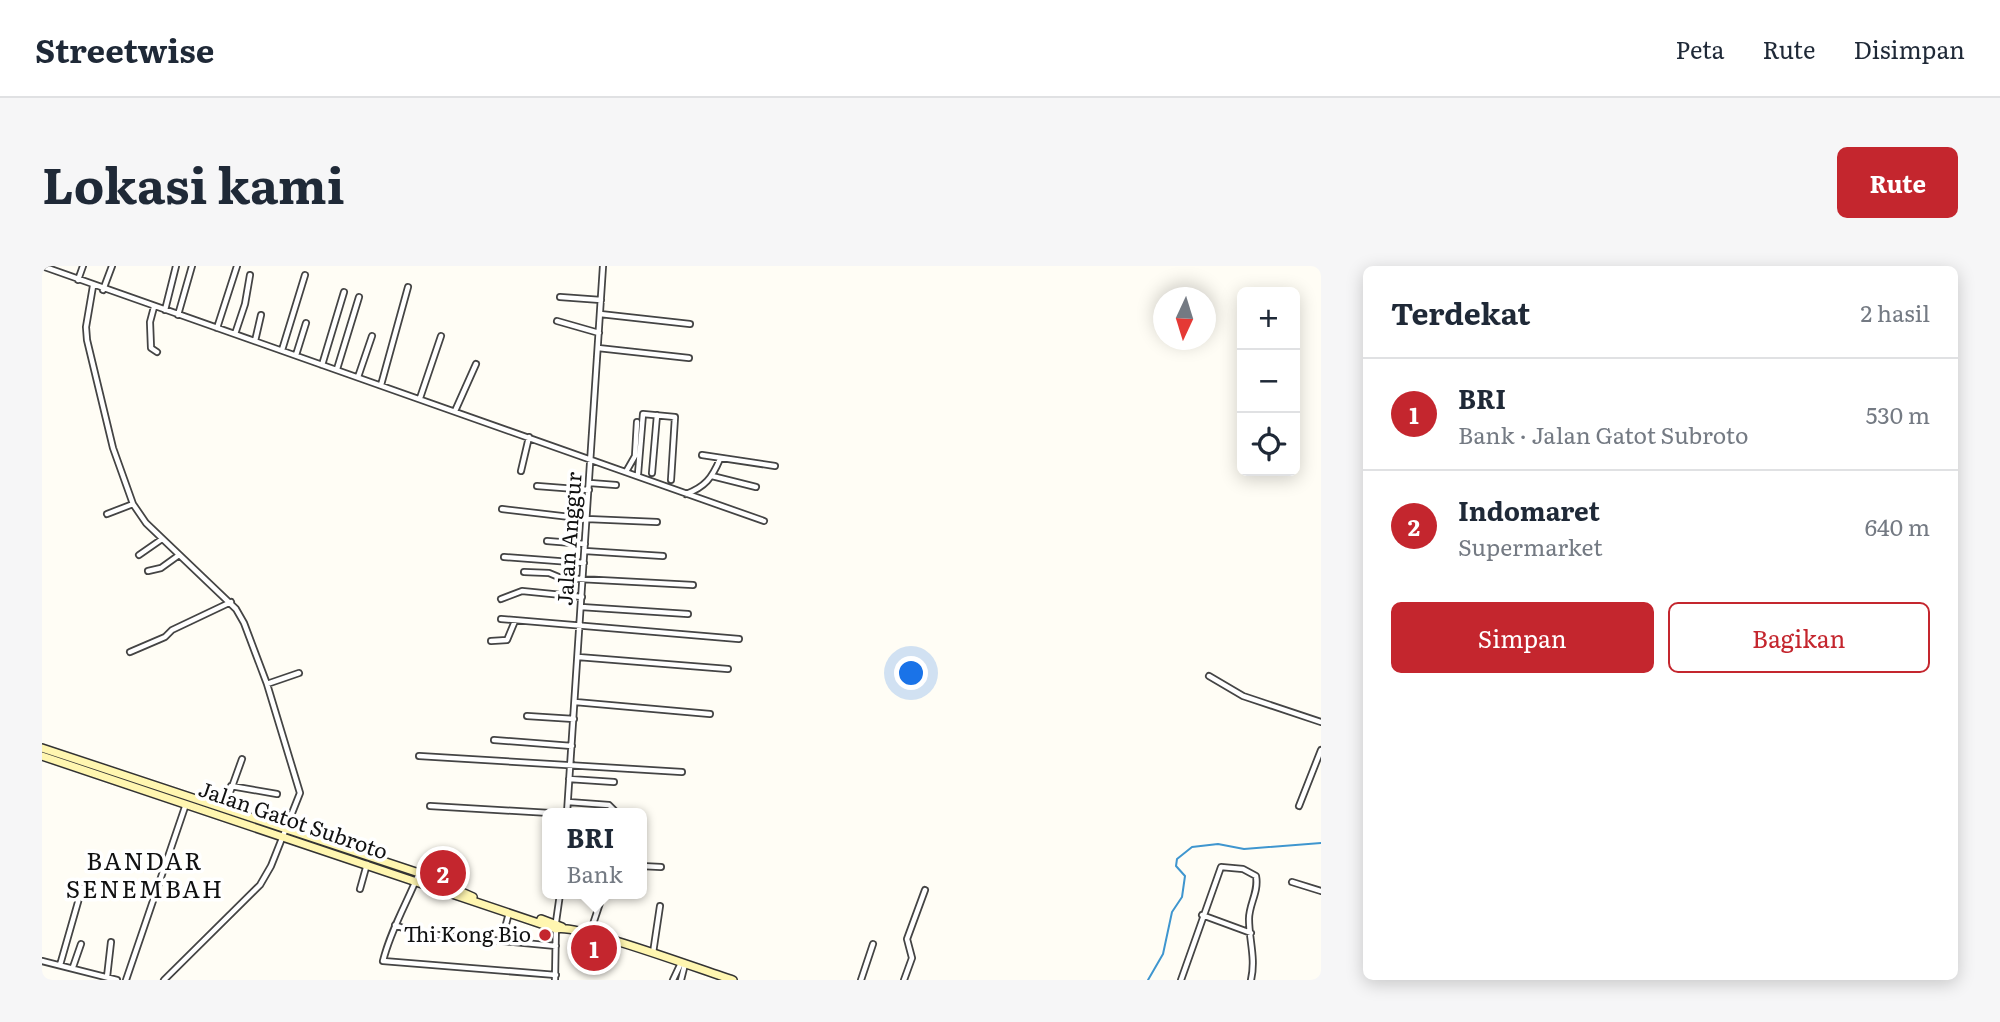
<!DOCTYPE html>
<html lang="id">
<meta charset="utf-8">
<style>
:root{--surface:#fff;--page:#f6f6f7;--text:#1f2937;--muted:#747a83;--line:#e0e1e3;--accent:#c4262e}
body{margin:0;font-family:Literata,serif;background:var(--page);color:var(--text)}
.controls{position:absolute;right:21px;top:21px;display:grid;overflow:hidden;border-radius:10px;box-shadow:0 4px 18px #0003}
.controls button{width:63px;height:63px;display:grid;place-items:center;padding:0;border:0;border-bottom:2px solid var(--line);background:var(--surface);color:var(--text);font:35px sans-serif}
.compass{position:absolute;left:1111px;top:21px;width:63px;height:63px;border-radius:50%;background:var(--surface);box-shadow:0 4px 18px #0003;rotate:184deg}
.you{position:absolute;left:870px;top:408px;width:24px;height:24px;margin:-18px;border:5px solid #fff;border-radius:50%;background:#1a73e8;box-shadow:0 0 0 10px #1a73e833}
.badge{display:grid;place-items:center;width:46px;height:46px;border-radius:50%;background:var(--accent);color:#fff;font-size:23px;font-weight:700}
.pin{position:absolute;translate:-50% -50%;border:4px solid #fff;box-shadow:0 2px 7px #0006}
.popup{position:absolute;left:500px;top:542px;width:105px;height:91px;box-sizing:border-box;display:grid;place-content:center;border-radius:10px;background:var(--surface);filter:drop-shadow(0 2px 5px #0005);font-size:23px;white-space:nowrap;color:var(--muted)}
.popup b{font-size:26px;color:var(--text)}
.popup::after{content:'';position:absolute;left:50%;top:100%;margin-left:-14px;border:14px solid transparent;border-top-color:var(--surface)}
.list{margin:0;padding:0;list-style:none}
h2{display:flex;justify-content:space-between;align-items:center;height:91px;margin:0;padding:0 28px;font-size:30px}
h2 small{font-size:23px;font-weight:400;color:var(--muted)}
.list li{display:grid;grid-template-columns:46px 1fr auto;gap:21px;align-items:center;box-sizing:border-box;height:112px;padding:0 28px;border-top:2px solid var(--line)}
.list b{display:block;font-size:26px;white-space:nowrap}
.list p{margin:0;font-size:23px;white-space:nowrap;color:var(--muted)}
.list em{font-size:23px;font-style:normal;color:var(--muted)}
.actions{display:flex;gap:14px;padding:21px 28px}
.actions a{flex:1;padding:16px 0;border:2px solid var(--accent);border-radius:10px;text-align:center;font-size:24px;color:var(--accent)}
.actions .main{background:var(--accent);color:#fff}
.icon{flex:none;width:38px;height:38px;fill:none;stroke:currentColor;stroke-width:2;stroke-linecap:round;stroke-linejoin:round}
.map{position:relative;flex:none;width:1279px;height:714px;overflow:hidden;border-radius:10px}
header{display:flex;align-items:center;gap:42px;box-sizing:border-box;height:98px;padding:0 35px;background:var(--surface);border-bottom:2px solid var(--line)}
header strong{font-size:33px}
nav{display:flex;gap:38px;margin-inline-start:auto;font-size:24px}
.intro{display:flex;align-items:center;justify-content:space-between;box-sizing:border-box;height:168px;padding:0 42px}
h1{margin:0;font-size:49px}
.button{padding:18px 32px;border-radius:10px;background:var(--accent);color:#fff;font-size:24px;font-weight:700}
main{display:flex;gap:42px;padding:0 42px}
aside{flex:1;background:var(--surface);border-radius:10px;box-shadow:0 4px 18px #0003}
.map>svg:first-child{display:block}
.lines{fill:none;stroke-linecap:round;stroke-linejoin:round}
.stream{stroke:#3f96cf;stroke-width:2}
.minor-casing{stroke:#444;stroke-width:8}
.secondary-casing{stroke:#333;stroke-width:10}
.minor{stroke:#fff;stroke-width:4.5}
.secondary{stroke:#fff6b0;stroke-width:7}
.poi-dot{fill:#c4262e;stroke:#fff;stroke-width:2.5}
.labels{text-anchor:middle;stroke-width:7;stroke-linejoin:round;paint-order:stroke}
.street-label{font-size:21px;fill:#111;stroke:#fff}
.poi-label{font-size:21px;fill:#111;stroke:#fff;text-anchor:end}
.quarter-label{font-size:24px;letter-spacing:2px;fill:#111;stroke:#fff}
</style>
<header>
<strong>Streetwise</strong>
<nav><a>Peta</a><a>Rute</a><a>Disimpan</a></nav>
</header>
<div class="intro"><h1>Lokasi kami</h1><a class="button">Rute</a></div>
<main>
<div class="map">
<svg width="1279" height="714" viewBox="0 0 1279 714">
<rect width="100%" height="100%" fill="#fffdf5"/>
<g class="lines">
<path class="stream" d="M 1106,714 L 1121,688 L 1130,646 L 1140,631 L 1143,610 L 1134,600 L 1135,593 L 1150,581 L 1176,578 L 1202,583 L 1279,577"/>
<defs>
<path id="minor" d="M 0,0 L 722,255
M 36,14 L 41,0
M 51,20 L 44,61 L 45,74 L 71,182 L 91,238 L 104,257 L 194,343 L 202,357 L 225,418 L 258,527 L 229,600 L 218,619 L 122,714
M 61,24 L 70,0
M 518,31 L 559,34
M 112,41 L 108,56 L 109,82 L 115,86
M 123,44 L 134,0
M 558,48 L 648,58
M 136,49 L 150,0
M 515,55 L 557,67
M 175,62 L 195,0
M 193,68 L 203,38 L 208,9
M 213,75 L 219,49
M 556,82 L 647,92
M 240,84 L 263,9
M 254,89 L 264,57
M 280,99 L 302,26
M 295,103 L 317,31
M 316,111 L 330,70
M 339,119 L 366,21
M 378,132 L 399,70
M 413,145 L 434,98
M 660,189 L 733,200
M 585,204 L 593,190 L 595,156
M 479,205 L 487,171
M 610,207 L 615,149
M 596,208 L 601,148 L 633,151 L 629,214
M 670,210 L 714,221
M 548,217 L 574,219
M 495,220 L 547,224
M 644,228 C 663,221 670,212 678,193
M 460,243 L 545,253 L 615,256
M 65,248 L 91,238
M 505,275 L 543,278
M 543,285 L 621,290
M 97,289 L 120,273
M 462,291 L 542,297
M 106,305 L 119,302 L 137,289
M 482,306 L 507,307 L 519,312 L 651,319
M 459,333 L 480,325 L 540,331
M 539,341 L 646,348
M 459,353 L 697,373
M 449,375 L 465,374 L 473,355
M 88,386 L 123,371 L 130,364 L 189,336
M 536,391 L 686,403
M 1167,410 L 1201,430 L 1279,456
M 225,418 L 257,407
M 533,436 L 668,448
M 485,450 L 532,453
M 452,474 L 530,480
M 377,490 L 640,506
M 527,513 L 572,516
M 189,520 L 235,528
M 526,536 L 567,539 L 575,547
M 388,540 L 508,547
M 1257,540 L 1279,484
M 182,543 L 200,493
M 525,547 L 561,0
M 599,600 L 619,601
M 377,607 C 365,637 349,663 341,695 L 514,709
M 1250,616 L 1279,625
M 318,623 L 325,598
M 1160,649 L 1209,667
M 353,659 L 374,667 L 514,680
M 548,667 L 560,631
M 460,673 L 467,647
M 611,687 L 618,640
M 0,695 L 75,714
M 18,699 L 40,622
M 31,701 L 39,678
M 65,711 L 69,676
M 84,714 L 144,538
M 513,714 L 514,656 L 518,628
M 631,714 L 639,697
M 639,714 L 643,698
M 819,714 L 831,678
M 862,714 L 870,692 L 865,673 L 883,624
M 1139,714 L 1179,601 L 1201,603 L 1214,610 C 1217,626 1207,638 1207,653 C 1207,674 1214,692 1209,714"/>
<path id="secondary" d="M 0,482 L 377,607 L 431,631
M 0,490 L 514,663 C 534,657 662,705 691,714
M 499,653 L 520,661"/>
</defs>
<use href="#minor" class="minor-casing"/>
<use href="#secondary" class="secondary-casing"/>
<use href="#minor" class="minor"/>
<use href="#secondary" class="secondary"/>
</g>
<circle class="poi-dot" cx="503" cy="669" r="7"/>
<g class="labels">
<g class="street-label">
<text transform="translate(528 273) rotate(-86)" y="7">Jalan Anggur</text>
<text transform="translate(251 555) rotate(19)" y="7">Jalan Gatot Subroto</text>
</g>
<g class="poi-label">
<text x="489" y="676">Thi Kong Bio</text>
</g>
<g class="quarter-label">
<text x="103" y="604">BANDAR<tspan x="103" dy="28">SENEMBAH</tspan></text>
</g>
</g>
</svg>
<div class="controls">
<button>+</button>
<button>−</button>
<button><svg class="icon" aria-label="locate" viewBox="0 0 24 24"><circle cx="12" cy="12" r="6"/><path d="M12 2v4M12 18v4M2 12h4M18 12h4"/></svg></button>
</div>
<svg class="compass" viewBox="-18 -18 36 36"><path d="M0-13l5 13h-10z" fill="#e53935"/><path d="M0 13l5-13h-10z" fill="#747a83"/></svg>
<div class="you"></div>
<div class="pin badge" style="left:552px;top:682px">1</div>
<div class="popup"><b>BRI</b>Bank</div>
<div class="pin badge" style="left:401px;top:607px">2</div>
</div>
<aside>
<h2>Terdekat<small>2 hasil</small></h2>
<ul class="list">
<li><span class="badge">1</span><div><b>BRI</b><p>Bank · Jalan Gatot Subroto</p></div><em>530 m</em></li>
<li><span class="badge">2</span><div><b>Indomaret</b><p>Supermarket</p></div><em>640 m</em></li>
</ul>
<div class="actions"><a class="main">Simpan</a><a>Bagikan</a></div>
</aside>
</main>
